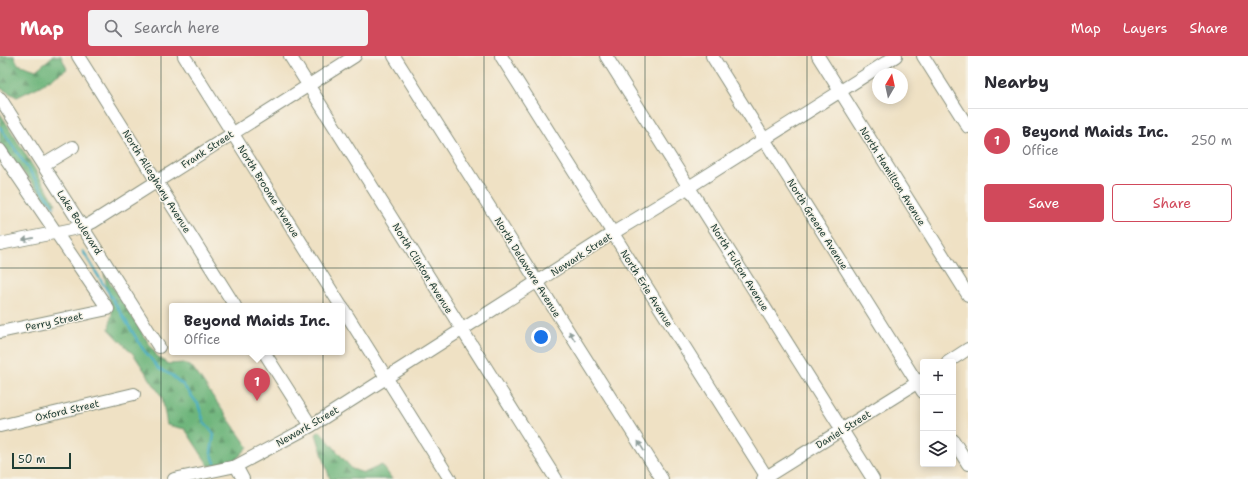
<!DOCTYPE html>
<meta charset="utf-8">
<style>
:root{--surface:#fff;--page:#f2f2f3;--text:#2b2b33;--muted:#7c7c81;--line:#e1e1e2;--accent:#d1495b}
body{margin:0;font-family:"Shantell Sans",sans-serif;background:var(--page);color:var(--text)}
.controls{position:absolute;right:12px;bottom:12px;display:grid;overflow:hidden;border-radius:4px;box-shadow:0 2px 10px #0003}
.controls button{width:36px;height:36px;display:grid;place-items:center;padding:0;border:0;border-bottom:1px solid var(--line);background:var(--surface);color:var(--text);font:20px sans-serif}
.compass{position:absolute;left:872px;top:12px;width:36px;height:36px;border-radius:50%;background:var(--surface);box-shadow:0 2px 10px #0003;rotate:9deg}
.scale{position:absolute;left:12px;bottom:10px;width:59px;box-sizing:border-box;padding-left:4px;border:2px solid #1f3d34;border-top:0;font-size:11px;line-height:14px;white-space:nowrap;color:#1f3d34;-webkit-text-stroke:3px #f7f3e8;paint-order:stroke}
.you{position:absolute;left:541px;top:281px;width:14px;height:14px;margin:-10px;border:3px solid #fff;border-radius:50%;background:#1a73e8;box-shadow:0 0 0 6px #1a73e833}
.badge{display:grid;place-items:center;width:26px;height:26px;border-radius:50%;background:var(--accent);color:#fff;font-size:13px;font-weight:700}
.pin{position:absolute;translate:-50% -33px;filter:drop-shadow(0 1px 2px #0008)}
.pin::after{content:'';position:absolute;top:21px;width:14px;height:12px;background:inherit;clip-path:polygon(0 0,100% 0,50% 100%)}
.popup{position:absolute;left:169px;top:247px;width:176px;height:52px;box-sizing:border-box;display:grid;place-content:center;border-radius:4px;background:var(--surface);filter:drop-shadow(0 1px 3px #0005);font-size:13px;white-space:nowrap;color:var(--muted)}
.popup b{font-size:15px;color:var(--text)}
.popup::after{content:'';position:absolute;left:50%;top:100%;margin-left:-8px;border:8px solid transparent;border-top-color:var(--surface)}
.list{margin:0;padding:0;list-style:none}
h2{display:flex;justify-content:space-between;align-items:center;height:52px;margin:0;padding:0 16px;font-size:17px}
h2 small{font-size:13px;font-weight:400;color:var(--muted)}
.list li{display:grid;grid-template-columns:26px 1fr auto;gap:12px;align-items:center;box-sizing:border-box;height:64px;padding:0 16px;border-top:1px solid var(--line)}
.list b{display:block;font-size:15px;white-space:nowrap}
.list p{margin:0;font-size:13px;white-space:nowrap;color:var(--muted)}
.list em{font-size:13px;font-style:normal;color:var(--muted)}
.actions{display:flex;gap:8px;padding:12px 16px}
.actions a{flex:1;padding:9px 0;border:1px solid var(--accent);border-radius:4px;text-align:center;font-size:14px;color:var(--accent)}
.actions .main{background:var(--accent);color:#fff}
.icon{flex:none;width:22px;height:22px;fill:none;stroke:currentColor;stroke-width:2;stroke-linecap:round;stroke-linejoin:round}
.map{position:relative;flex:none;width:968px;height:423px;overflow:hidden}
header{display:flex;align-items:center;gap:24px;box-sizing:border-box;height:56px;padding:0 20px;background:var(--accent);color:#fff}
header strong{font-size:19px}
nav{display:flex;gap:22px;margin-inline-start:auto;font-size:14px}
.search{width:280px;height:36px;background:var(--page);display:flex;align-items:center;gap:10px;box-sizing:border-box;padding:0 14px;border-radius:4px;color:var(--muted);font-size:15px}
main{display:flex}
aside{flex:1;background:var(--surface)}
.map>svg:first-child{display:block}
.forest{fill:url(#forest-firs);stroke:#467958}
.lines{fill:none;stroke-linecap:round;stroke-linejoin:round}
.stream{stroke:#40abc0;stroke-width:2.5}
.minor-casing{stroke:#878f7c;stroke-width:14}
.minor{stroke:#fff;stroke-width:12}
.oneway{fill:#8f9e9a}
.grid{fill:none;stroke:#1f3d34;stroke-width:1;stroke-opacity:0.55}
.labels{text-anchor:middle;stroke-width:3;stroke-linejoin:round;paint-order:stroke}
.street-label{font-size:10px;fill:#1f3d34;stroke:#f7f3e8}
</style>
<header>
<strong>Map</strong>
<div class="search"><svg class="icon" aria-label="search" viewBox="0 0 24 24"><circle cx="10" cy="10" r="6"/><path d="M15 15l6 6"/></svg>Search here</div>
<nav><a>Map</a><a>Layers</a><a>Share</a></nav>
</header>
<main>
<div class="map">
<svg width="968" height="423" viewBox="0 0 968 423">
<defs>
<pattern id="forest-firs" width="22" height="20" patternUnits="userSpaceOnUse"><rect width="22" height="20" fill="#6eb57b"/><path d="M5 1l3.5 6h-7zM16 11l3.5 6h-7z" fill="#5a9466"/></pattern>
</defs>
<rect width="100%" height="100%" fill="#f7f3e8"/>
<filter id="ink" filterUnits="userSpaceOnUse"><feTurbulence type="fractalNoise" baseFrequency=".025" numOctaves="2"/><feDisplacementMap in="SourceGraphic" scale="8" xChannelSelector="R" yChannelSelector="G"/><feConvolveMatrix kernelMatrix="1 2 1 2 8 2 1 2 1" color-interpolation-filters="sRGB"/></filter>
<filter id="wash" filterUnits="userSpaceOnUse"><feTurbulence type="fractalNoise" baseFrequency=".012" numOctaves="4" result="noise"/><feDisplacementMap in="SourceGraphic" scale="16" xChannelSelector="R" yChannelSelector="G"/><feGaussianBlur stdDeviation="0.9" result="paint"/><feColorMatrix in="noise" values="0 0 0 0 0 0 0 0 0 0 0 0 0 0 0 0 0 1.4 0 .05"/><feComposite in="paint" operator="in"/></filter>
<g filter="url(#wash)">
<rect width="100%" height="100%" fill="#efe1c4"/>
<path class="forest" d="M 0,0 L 14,0 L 18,8 L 36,14 L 53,0 L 61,0 L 67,13 L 40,30 L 17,41 L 0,32 Z
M 0,57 L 56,148 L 47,145 L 0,88 Z
M 104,217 L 157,300 L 168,308 L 183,307 L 193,312 L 248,391 L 234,406 L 209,410 L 185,373 L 167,369 L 162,341 L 134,299 L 109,273 L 112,257 Z
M 320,375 L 352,413 L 364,417 L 382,409 L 392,423 L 330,423 L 316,378 Z"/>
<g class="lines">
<path class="stream" d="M 0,71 L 54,151
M 83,195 L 143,293 L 159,313 L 171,319 L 183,329 L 198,348 L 204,366 L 214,378 L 211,397 L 215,407"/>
</g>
</g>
<g filter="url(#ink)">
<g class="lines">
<defs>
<path id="minor" d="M 78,0 L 235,250
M 184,0 L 341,250
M 290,0 L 556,423
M 394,0 L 662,423
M 501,0 L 768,423
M 606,0 L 873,423
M 712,0 L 923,336
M 818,0 L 968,239
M 923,0 L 968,71
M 0,42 L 159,291
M 0,94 L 108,253 L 0,276
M 43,109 L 73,91
M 0,188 L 83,171 L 93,166 L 355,0
M 342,251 L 450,423
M 264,296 L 311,370
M 948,306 L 968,293
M 0,370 L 134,338
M 953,384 L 968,408
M 236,410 L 243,423
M 174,423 L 236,410 L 311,370 L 613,177 L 689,131 L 896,0
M 763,423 L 923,323"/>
</defs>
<use href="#minor" class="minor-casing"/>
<use href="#minor" class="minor"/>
</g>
<defs><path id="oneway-solid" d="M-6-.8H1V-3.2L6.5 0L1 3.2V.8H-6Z"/></defs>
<g class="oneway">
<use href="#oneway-solid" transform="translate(28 183) rotate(169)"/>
<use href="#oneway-solid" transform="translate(572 280) rotate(-122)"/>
<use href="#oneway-solid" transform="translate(641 390) rotate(-122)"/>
</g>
</g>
<path class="grid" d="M 161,0 L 161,423M 323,0 L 323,423M 484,0 L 484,423M 645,0 L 645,423M 807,0 L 807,423M 0,212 L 968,212"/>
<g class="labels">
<g class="street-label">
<text transform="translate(207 93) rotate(-33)" y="4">Frank Street</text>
<text transform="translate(893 120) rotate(58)" y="4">North Hamilton Avenue</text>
<text transform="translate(157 125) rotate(58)" y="4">North Alleghany Avenue</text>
<text transform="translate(269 135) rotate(58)" y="4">North Broome Avenue</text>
<text transform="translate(80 166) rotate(57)" y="4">Lake Boulevard</text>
<text transform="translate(818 168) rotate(58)" y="4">North Greene Avenue</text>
<text transform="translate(581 198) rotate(-33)" y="4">Newark Street</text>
<text transform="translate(528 211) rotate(58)" y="4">North Delaware Avenue</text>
<text transform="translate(740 211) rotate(58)" y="4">North Fulton Avenue</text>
<text transform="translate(423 212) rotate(58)" y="4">North Clinton Avenue</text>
<text transform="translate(647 232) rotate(58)" y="4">North Erie Avenue</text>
<text transform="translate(54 265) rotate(-12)" y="4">Perry Street</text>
<text transform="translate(67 354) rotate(-13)" y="4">Oxford Street</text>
<text transform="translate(307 370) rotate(-30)" y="4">Newark Street</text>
<text transform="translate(843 373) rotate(-32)" y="4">Daniel Street</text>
</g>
</g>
</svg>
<div class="controls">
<button>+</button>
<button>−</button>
<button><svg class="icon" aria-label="layers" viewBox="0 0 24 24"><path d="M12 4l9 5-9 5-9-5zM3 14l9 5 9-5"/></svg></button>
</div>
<svg class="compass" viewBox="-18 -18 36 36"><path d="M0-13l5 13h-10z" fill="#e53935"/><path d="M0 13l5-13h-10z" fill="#7c7c81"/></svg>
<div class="scale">50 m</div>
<div class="you"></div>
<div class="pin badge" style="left:257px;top:345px">1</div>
<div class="popup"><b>Beyond Maids Inc.</b>Office</div>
</div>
<aside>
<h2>Nearby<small></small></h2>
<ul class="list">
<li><span class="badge">1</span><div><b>Beyond Maids Inc.</b><p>Office</p></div><em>250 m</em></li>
</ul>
<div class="actions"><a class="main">Save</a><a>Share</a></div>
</aside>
</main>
